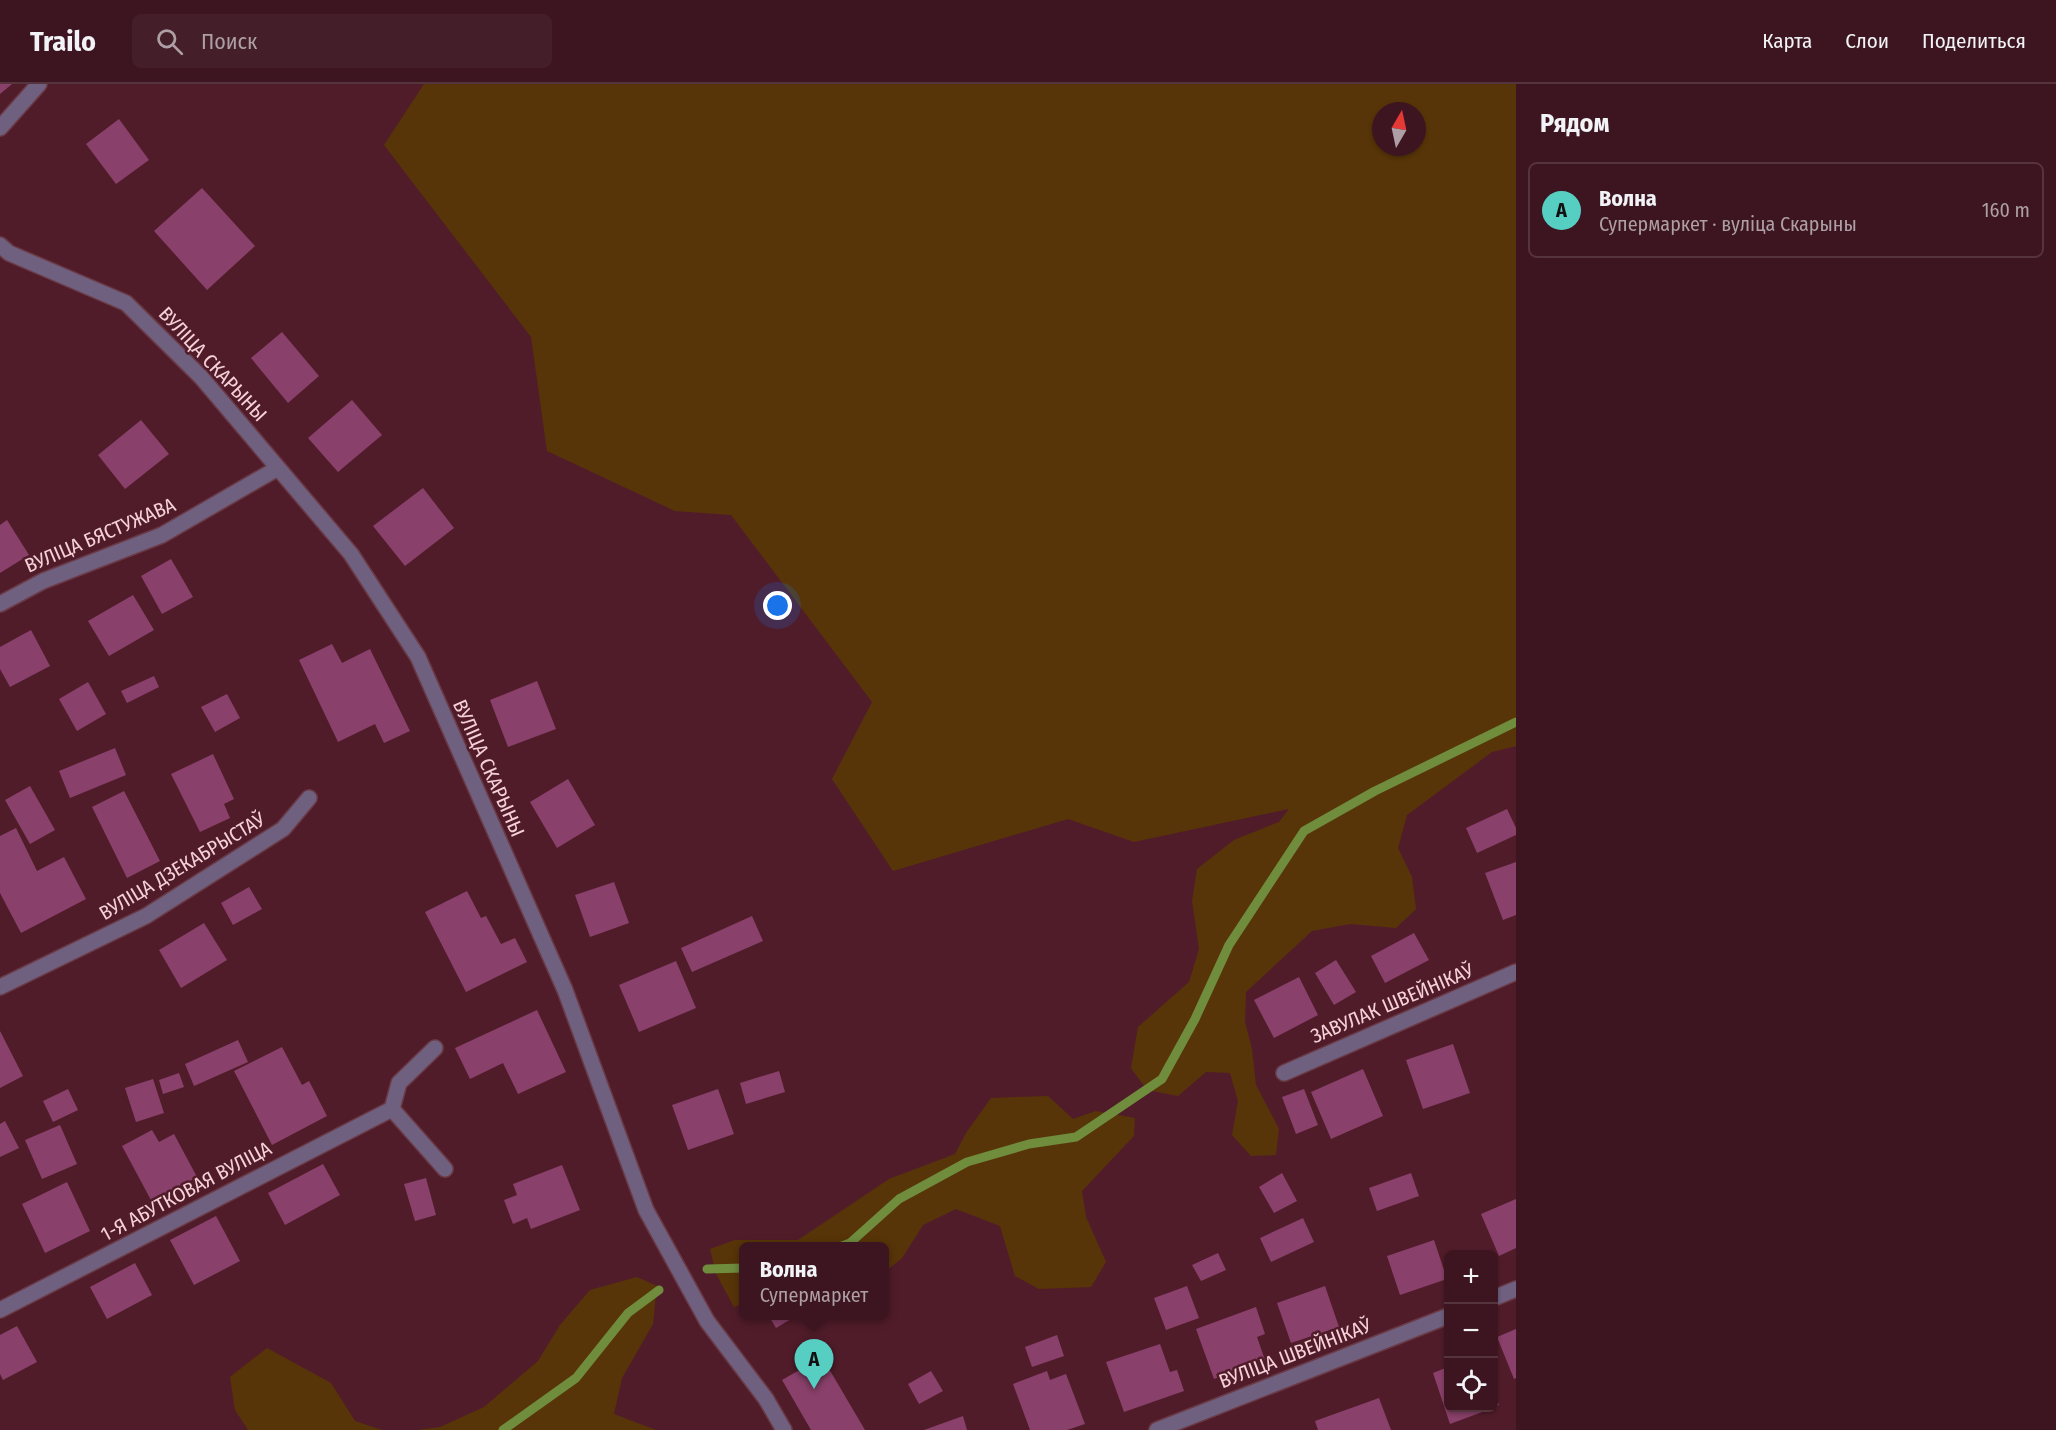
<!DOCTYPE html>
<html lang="ru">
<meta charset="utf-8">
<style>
:root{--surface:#3d1520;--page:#441e29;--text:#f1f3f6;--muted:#ad9fa5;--line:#56343e;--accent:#57cec2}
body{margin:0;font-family:"Fira Sans Condensed",sans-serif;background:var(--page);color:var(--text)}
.controls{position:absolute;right:18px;bottom:18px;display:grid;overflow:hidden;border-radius:9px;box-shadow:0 2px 4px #0004}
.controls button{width:54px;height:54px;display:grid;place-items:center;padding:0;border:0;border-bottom:2px solid var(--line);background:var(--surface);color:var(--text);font:30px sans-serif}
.compass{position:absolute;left:1372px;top:18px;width:54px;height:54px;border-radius:50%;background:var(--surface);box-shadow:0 2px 4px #0004;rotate:9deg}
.you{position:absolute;left:778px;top:522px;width:21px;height:21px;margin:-15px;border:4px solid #fff;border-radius:50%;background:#1a73e8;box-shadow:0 0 0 9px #1a73e833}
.badge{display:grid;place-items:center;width:39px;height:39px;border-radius:50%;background:var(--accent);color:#111;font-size:20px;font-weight:700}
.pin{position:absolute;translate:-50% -50px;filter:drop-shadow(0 2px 3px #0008)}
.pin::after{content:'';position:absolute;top:32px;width:21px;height:18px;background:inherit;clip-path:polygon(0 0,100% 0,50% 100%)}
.popup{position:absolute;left:739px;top:1158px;width:150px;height:78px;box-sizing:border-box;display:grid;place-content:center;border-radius:9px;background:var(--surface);filter:drop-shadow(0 2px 4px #0005);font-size:20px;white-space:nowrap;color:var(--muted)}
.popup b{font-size:22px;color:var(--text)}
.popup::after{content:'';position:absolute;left:50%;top:100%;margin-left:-12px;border:12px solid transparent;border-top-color:var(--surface)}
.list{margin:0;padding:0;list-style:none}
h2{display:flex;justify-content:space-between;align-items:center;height:78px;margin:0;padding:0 24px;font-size:26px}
h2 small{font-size:20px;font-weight:400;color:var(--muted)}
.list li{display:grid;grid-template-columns:39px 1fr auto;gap:18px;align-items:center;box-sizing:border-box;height:96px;margin:0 12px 12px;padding:0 12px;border:2px solid var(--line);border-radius:9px}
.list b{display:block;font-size:22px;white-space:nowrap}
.list p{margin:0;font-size:20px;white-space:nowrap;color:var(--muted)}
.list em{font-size:20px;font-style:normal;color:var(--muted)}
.icon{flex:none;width:33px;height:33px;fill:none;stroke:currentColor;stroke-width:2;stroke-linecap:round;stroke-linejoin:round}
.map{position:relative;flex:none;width:1516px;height:1346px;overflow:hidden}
header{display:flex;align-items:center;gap:36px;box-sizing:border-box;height:84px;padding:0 30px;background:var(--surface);border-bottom:2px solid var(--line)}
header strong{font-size:28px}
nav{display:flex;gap:33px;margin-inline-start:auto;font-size:21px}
.search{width:420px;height:54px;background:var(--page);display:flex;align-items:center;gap:15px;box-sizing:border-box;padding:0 21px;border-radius:9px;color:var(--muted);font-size:22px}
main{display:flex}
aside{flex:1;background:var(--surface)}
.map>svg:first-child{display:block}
.grass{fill:#583508;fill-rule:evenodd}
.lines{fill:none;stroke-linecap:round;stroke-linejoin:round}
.stream{stroke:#6f8d3d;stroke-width:9}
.building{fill:#89406a}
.lane-casing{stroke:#6b3946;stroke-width:18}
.street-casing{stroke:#6b3946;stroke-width:18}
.lane{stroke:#6e607e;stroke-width:15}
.street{stroke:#6e607e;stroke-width:15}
.labels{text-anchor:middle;stroke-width:5;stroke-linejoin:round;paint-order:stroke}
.street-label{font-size:20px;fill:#f6d2d8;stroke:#511c2a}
</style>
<header>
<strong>Trailo</strong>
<div class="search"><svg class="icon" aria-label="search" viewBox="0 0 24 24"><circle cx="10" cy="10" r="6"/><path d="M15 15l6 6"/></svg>Поиск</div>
<nav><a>Карта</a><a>Слои</a><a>Поделиться</a></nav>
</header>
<main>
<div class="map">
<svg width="1516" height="1346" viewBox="0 0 1516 1346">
<rect width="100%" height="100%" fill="#511c2a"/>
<path class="grass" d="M 424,0 L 1516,0 L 1516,662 L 1492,668 L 1407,731 L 1398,764 L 1412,793 L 1416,825 L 1396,844 L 1350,840 L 1312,847 L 1246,908 L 1245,938 L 1252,965 L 1256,1001 L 1279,1045 L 1276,1071 L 1251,1072 L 1232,1051 L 1238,1017 L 1230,989 L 1206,988 L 1178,1012 L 1147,1006 L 1131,984 L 1138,943 L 1189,898 L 1199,865 L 1192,817 L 1197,785 L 1234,756 L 1279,738 L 1289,725 L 1134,758 L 1068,735 L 893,787 L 832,695 L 872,618 L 731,431 L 675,427 L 547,367 L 531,253 L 384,61 ZM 1381,27 L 1417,27 L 1417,63 L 1381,63 Z
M 1048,1012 L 1073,1035 L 1096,1027 L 1135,1034 L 1134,1052 L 1082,1107 L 1086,1133 L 1106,1178 L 1091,1203 L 1039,1205 L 1015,1192 L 1000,1142 L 956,1125 L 923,1141 L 902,1174 L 885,1188 L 884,1162 L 744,1162 L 743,1220 L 734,1223 L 716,1190 L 710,1165 L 735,1156 L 798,1156 L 889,1095 L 955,1070 L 966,1049 L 991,1014 Z
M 637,1193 L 657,1202 L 653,1240 L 622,1294 L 614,1330 L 656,1346 L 417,1346 L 440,1343 L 484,1323 L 538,1277 L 560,1241 L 590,1206 Z
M 267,1264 L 331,1299 L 355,1337 L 382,1346 L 248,1346 L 235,1326 L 230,1293 Z"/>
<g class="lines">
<path class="stream" d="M 842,1162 L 850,1159 L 899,1115 L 967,1078 L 1029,1060 L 1076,1053 L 1162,995 L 1195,935 L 1229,861 L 1304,747 L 1375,707 L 1516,638
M 707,1185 L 744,1184
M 503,1346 L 576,1294 L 628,1229 L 659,1206"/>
</g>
<path class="building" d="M 0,0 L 12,0 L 0,10 Z
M 119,35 L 149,76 L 116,100 L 86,60 Z
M 202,104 L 255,162 L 207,206 L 154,147 Z
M 282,248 L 319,292 L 288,319 L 251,274 Z
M 352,316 L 382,351 L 338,388 L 308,354 Z
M 141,336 L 169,370 L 125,405 L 98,371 Z
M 423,404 L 454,444 L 405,482 L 373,442 Z
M 7,436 L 29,471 L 0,489 L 0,441 Z
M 171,475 L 193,513 L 162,530 L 141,492 Z
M 133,511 L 154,546 L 109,572 L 88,537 Z
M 31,546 L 50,582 L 10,603 L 0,585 L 0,563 Z
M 332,560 L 342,579 L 370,565 L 410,647 L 384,659 L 375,640 L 338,658 L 299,576 Z
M 154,592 L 159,603 L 127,619 L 121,607 Z
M 537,597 L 556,645 L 508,663 L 490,616 Z
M 88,598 L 106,630 L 77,647 L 59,615 Z
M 227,610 L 240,634 L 215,648 L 201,623 Z
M 115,664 L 126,691 L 70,714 L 59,687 Z
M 213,670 L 234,715 L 224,720 L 230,734 L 200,748 L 171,690 Z
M 568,695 L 595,741 L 557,764 L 530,718 Z
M 30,702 L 55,746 L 30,760 L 5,716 Z
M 124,707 L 160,777 L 127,794 L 92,723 Z
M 1507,725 L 1516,744 L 1516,751 L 1477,769 L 1466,744 Z
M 16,744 L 37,787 L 64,773 L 86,815 L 21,849 L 0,809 L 0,752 Z
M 1516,778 L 1516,831 L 1503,836 L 1485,789 Z
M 614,798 L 629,839 L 590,853 L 575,811 Z
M 249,803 L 262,825 L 233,841 L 221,819 Z
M 467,807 L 481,834 L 486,832 L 501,860 L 515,854 L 527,878 L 466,908 L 425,828 Z
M 752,832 L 763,857 L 692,888 L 681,864 Z
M 204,839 L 227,876 L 181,904 L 159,866 Z
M 1414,849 L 1429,876 L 1385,899 L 1371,872 Z
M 1336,876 L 1356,908 L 1334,921 L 1315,889 Z
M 676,877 L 696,924 L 639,948 L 619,901 Z
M 1299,893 L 1318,931 L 1274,954 L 1254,916 Z
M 537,926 L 566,988 L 518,1010 L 503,979 L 470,995 L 455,964 Z
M 0,947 L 23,992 L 0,1004 Z
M 238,956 L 248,978 L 194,1002 L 185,980 Z
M 1453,960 L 1470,1009 L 1423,1025 L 1406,976 Z
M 282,963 L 302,1001 L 309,997 L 327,1032 L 272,1061 L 234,987 Z
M 1363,985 L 1383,1032 L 1331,1055 L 1311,1008 Z
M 779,987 L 785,1008 L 746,1020 L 740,999 Z
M 179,989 L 184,1003 L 163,1010 L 159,996 Z
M 153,995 L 164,1029 L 136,1038 L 125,1004 Z
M 68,1005 L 78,1026 L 53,1038 L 43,1017 Z
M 718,1005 L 734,1050 L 688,1066 L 672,1021 Z
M 1304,1005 L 1318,1041 L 1296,1050 L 1282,1013 Z
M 5,1037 L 19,1064 L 0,1073 L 0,1040 Z
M 60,1041 L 77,1080 L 42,1095 L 25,1056 Z
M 152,1046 L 159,1058 L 174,1050 L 197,1093 L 152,1118 L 122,1062 Z
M 323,1080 L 340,1111 L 285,1141 L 268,1109 Z
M 562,1081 L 580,1126 L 531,1145 L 527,1134 L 513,1140 L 504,1116 L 517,1111 L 513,1100 Z
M 1282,1089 L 1297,1117 L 1274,1129 L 1259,1103 Z
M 1411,1089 L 1419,1112 L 1377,1127 L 1369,1104 Z
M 426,1094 L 436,1131 L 415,1137 L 404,1100 Z
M 67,1098 L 90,1147 L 45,1169 L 22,1120 Z
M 1516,1115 L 1516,1164 L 1499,1172 L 1481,1130 Z
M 216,1132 L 240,1177 L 194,1201 L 170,1156 Z
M 1303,1134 L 1314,1158 L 1271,1178 L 1260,1154 Z
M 1434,1156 L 1447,1195 L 1400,1211 L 1387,1172 Z
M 1218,1169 L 1226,1186 L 1201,1197 L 1192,1181 Z
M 135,1179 L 152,1211 L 107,1235 L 90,1203 Z
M 1187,1202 L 1199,1234 L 1166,1246 L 1154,1214 Z
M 1325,1202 L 1339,1243 L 1291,1259 L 1277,1219 Z
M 1256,1223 L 1265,1250 L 1257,1253 L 1265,1276 L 1214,1295 L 1196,1245 Z
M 773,1232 L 796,1232 L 776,1244 L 770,1234 Z
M 17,1242 L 37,1278 L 3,1296 L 0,1290 L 0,1251 Z
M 1516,1245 L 1516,1294 L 1514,1295 L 1497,1253 Z
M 1057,1251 L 1064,1272 L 1032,1283 L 1025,1263 Z
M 1160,1260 L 1170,1288 L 1177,1286 L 1184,1307 L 1124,1328 L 1106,1278 Z
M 822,1273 L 865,1346 L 811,1346 L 782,1296 Z
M 1448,1283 L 1448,1324 L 1493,1324 L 1450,1340 L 1433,1289 Z
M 931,1287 L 943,1307 L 919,1320 L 908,1300 Z
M 1047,1287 L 1050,1296 L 1066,1290 L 1085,1340 L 1067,1346 L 1030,1346 L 1013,1300 Z
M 1494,1306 L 1499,1321 L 1494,1324 Z
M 1379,1314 L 1391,1346 L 1318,1346 L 1315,1337 Z
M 963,1332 L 967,1346 L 924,1346 Z"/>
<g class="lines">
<defs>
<path id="lane" d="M 0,44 L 39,0
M 435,964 L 399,999 L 392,1025 L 445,1085"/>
<path id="street" d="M 0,161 L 9,169 L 126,219 L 201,293 L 351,470 L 418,573 L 565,906 L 646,1126 L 707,1237 L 766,1315 L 784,1346
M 0,520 L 43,497 L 162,451 L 278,384
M 0,903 L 146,832 L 283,745 L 309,714
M 1284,989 L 1516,888
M 1494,1214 L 1516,1205
M 0,1226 L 392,1025
M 1157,1346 L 1448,1232"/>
</defs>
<use href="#lane" class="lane-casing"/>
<use href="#street" class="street-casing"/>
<use href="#lane" class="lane"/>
<use href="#street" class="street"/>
</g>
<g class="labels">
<g class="street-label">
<text transform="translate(213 280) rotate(47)" y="7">ВУЛІЦА СКАРЫНЫ</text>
<text transform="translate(100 451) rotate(-23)" y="7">ВУЛІЦА БЯСТУЖАВА</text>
<text transform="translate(489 684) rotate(66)" y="7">ВУЛІЦА СКАРЫНЫ</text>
<text transform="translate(182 782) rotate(-31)" y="7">ВУЛІЦА ДЗЕКАБРЫСТАЎ</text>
<text transform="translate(1392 919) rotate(-23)" y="7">ЗАВУЛАК ШВЕЙНІКАЎ</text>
<text transform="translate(186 1107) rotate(-28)" y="7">1-Я АБУТКОВАЯ ВУЛІЦА</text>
<text transform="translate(1295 1269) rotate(-21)" y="7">ВУЛІЦА ШВЕЙНІКАЎ</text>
</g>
</g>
</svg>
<div class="controls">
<button>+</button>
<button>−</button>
<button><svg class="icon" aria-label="locate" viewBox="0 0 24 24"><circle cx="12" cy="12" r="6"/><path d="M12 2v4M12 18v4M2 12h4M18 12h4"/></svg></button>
</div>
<svg class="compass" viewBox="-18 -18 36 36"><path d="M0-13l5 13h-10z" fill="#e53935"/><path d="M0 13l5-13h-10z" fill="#ad9fa5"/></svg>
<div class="you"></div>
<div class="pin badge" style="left:814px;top:1305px">A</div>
<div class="popup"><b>Волна</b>Супермаркет</div>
</div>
<aside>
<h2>Рядом<small></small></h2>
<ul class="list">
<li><span class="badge">A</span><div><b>Волна</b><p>Супермаркет · вуліца Скарыны</p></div><em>160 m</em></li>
</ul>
</aside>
</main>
